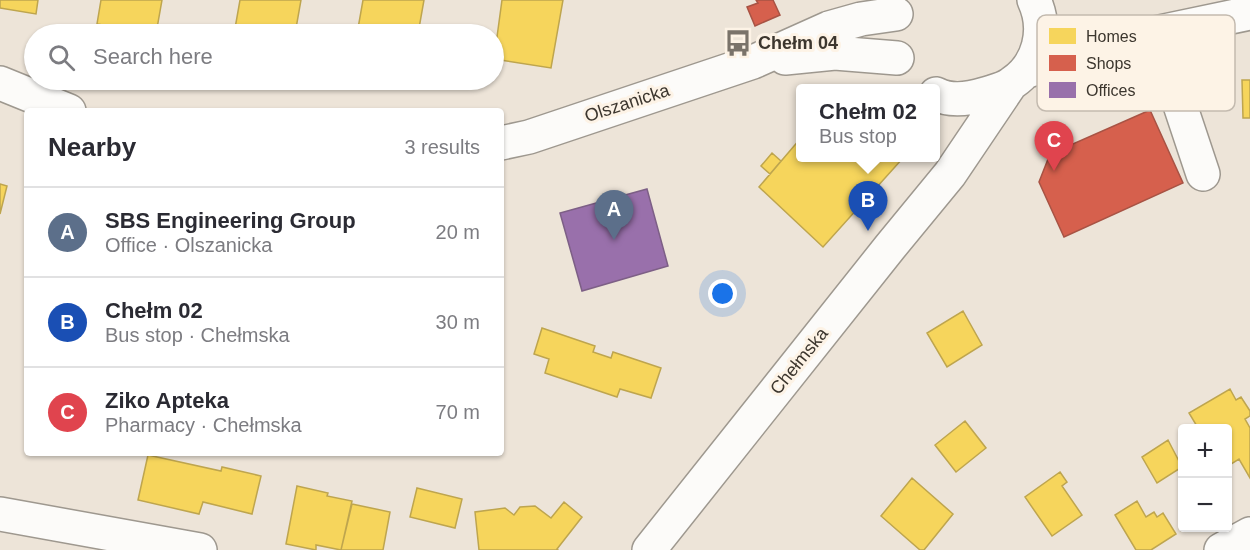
<!DOCTYPE html>
<meta charset="utf-8">
<style>
:root{--surface:#fff;--page:#f2f2f3;--text:#2b2b33;--muted:#7c7c81;--line:#e1e1e2;--accent:#0b8043}
body{margin:0;font-family:Helvetica,sans-serif;background:var(--page);color:var(--text)}
.controls{position:absolute;right:18px;bottom:18px;display:grid;overflow:hidden;border-radius:6px;box-shadow:0 2px 4px #0004}
.controls button{width:54px;height:54px;display:grid;place-items:center;padding:0;border:0;border-bottom:2px solid var(--line);background:var(--surface);color:var(--text);font:30px sans-serif}
.you{position:absolute;left:723px;top:294px;width:21px;height:21px;margin:-15px;border:4px solid #fff;border-radius:50%;background:#1a73e8;box-shadow:0 0 0 9px #1a73e833}
.badge{display:grid;place-items:center;width:39px;height:39px;border-radius:50%;background:var(--accent);color:#fff;font-size:20px;font-weight:700}
.pin{position:absolute;translate:-50% -50px;filter:drop-shadow(0 2px 3px #0008)}
.pin::after{content:'';position:absolute;top:32px;width:21px;height:18px;background:inherit;clip-path:polygon(0 0,100% 0,50% 100%)}
.popup{position:absolute;left:796px;top:84px;width:144px;height:78px;box-sizing:border-box;display:grid;place-content:center;border-radius:6px;background:var(--surface);filter:drop-shadow(0 2px 4px #0005);font-size:20px;white-space:nowrap;color:var(--muted)}
.popup b{font-size:22px;color:var(--text)}
.popup::after{content:'';position:absolute;left:50%;top:100%;margin-left:-12px;border:12px solid transparent;border-top-color:var(--surface)}
.list{margin:0;padding:0;list-style:none}
h2{display:flex;justify-content:space-between;align-items:center;height:78px;margin:0;padding:0 24px;font-size:26px}
h2 small{font-size:20px;font-weight:400;color:var(--muted)}
.list li{display:grid;grid-template-columns:39px 1fr auto;gap:18px;align-items:center;box-sizing:border-box;height:90px;padding:0 24px;border-top:2px solid var(--line)}
.list b{display:block;font-size:22px;white-space:nowrap}
.list p{margin:0;font-size:20px;white-space:nowrap;color:var(--muted)}
.list em{font-size:20px;font-style:normal;color:var(--muted)}
.icon{flex:none;width:33px;height:33px;fill:none;stroke:currentColor;stroke-width:2;stroke-linecap:round;stroke-linejoin:round}
.map{position:relative;flex:none;width:1250px;height:550px;overflow:hidden}
.search{position:absolute;background:var(--surface);box-shadow:0 2px 4px #0004;left:24px;top:24px;width:480px;height:66px;display:flex;align-items:center;gap:15px;box-sizing:border-box;padding:0 21px;border-radius:33px;color:var(--muted);font-size:22px}
.panel{position:absolute;background:var(--surface);box-shadow:0 2px 4px #0004;left:24px;top:108px;width:480px;height:348px;border-radius:6px}
.map>svg:first-child{display:block}
.homes{fill:#f6d55c;stroke:#bea54e;stroke-width:1.5}
.shops{fill:#d6604d;stroke:#a85344;stroke-width:1.5}
.offices{fill:#9970ab;stroke:#7d5f86;stroke-width:1.5}
.lines{fill:none;stroke-linecap:round;stroke-linejoin:round}
.minor-casing{stroke:#9e988f;stroke-width:36}
.minor{stroke:#fcfbf9;stroke-width:33}
.labels{text-anchor:middle;stroke-width:6;stroke-linejoin:round;paint-order:stroke}
.poi-label{font-size:18px;font-weight:bold;fill:#3c362e;stroke:#fdf3e6;text-anchor:start}
.street-label{font-size:18px;fill:#3c362e;stroke:#fdf3e6}
.key{fill:#fdf3e6;stroke:#c3baaf;stroke-width:1.5}
.key-label{font-size:16px;fill:#3c362e}
</style>
<div class="map">
<svg width="1250" height="550" viewBox="0 0 1250 550">
<rect width="100%" height="100%" fill="#ede4d8"/>
<path class="homes" d="M 0,0 L 38,0 L 36,14 L 0,8 Z
M 101,0 L 162,0 L 156,34 L 97,24 Z
M 240,0 L 301,0 L 295,34 L 234,34 Z
M 363,0 L 424,0 L 418,34 L 357,34 Z
M 502,0 L 563,0 L 551,68 L 494,59 Z
M 1242,80 L 1250,80 L 1250,118 L 1243,118 Z
M 1213,87 L 1218,105 L 1194,112 L 1189,93 Z
M 800,139 L 800,158 L 903,158 L 823,247 L 759,187 Z
M 772,153 L 781,161 L 770,174 L 761,166 Z
M 0,184 L 7,186 L 0,214 Z
M 963,311 L 982,345 L 947,367 L 927,333 Z
M 542,328 L 595,346 L 593,352 L 611,358 L 613,352 L 661,368 L 651,398 L 620,389 L 617,397 L 545,373 L 549,359 L 534,354 Z
M 1230,389 L 1236,400 L 1241,397 L 1250,411 L 1250,416 L 1245,419 L 1250,428 L 1250,478 L 1239,459 L 1228,466 L 1228,428 L 1198,428 L 1189,413 Z
M 965,421 L 986,448 L 956,472 L 935,445 Z
M 1168,440 L 1182,467 L 1157,483 L 1142,457 Z
M 148,455 L 221,471 L 222,467 L 261,476 L 252,514 L 203,502 L 199,514 L 138,500 Z
M 1060,472 L 1067,482 L 1062,486 L 1082,515 L 1052,536 L 1025,497 Z
M 912,478 L 953,514 L 924,550 L 920,550 L 881,516 Z
M 297,486 L 328,493 L 327,496 L 352,501 L 341,550 L 316,545 L 316,550 L 286,544 Z
M 417,488 L 462,499 L 455,528 L 410,517 Z
M 1137,501 L 1146,517 L 1154,512 L 1157,517 L 1163,513 L 1176,534 L 1151,550 L 1136,550 L 1115,515 Z
M 564,502 L 582,517 L 557,549 L 558,550 L 479,550 L 475,512 L 505,508 L 514,515 L 520,507 L 535,506 L 551,518 Z
M 352,504 L 390,512 L 383,550 L 341,550 Z"/>
<path class="shops" d="M 756,0 L 773,0 L 780,15 L 755,26 L 747,7 L 758,3 Z
M 1150,110 L 1183,183 L 1064,237 L 1039,182 L 1050,154 Z"/>
<path class="offices" d="M 647,189 L 668,266 L 582,291 L 560,213 Z"/>
<g class="lines">
<defs>
<path id="minor" d="M 1156,33 L 1203,174
M 785,58 L 835,53 L 897,58
M 1025,72 L 1107,43 L 1250,13
M 0,83 L 69,111
M 936,94 C 951,102 969,99 985,94 C 994,91 1005,89 1012,83 C 1039,65 1048,30 1034,0
M 501,143 L 529,137 L 753,62 L 829,28 L 861,19 L 896,14
M 0,514 L 200,550
M 649,550 L 890,247 L 950,174 L 1010,85
M 1221,550 L 1250,534"/>
</defs>
<use href="#minor" class="minor-casing"/>
<use href="#minor" class="minor"/>
</g>
<defs>
<symbol id="bus-bare" viewBox="-9 -9 18 18"><path d="M-5-6H5V4H4V6H2V4H-2V6H-4V4H-5ZM-3.5-4V0h7V-4ZM-3.5 1.2v1.5H-2V1.2ZM2 1.2v1.5H3.5V1.2Z" fill="#7a736a" stroke="#fdf3e6" stroke-width="2.5" paint-order="stroke"/></symbol>
</defs>
<g fill-rule="evenodd">
<use href="#bus-bare" x="719" y="24" width="38" height="38"/>
</g>
<g class="labels">
<g class="poi-label">
<text x="758" y="49">Chełm 04</text>
</g>
<g class="street-label">
<text transform="translate(627 103) rotate(-18)" y="6">Olszanicka</text>
<text transform="translate(799 361) rotate(-51)" y="6">Chełmska</text>
</g>
</g>
<rect x="1037" y="15" width="198" height="96" rx="9" class="key"/>
<rect x="1049" y="28" width="27" height="16" fill="#f6d55c"/>
<rect x="1049" y="55" width="27" height="16" fill="#d6604d"/>
<rect x="1049" y="82" width="27" height="16" fill="#9970ab"/>
<g class="key-label">
<text x="1086" y="42">Homes</text>
<text x="1086" y="69">Shops</text>
<text x="1086" y="96">Offices</text>
</g>
</svg>
<div class="controls">
<button>+</button>
<button>−</button>
</div>
<div class="you"></div>
<div class="pin badge" style="left:614px;top:240px;background:#5c6f8a">A</div>
<div class="pin badge" style="left:868px;top:231px;background:#1a4fb4">B</div>
<div class="popup"><b>Chełm 02</b>Bus stop</div>
<div class="pin badge" style="left:1054px;top:171px;background:#e0444e">C</div>
<div class="search"><svg class="icon" aria-label="search" viewBox="0 0 24 24"><circle cx="10" cy="10" r="6"/><path d="M15 15l6 6"/></svg>Search here</div>
<section class="panel">
<h2>Nearby<small>3 results</small></h2>
<ul class="list">
<li><span class="badge" style="background:#5c6f8a">A</span><div><b>SBS Engineering Group</b><p>Office · Olszanicka</p></div><em>20 m</em></li>
<li><span class="badge" style="background:#1a4fb4">B</span><div><b>Chełm 02</b><p>Bus stop · Chełmska</p></div><em>30 m</em></li>
<li><span class="badge" style="background:#e0444e">C</span><div><b>Ziko Apteka</b><p>Pharmacy · Chełmska</p></div><em>70 m</em></li>
</ul>
</section>
</div>
